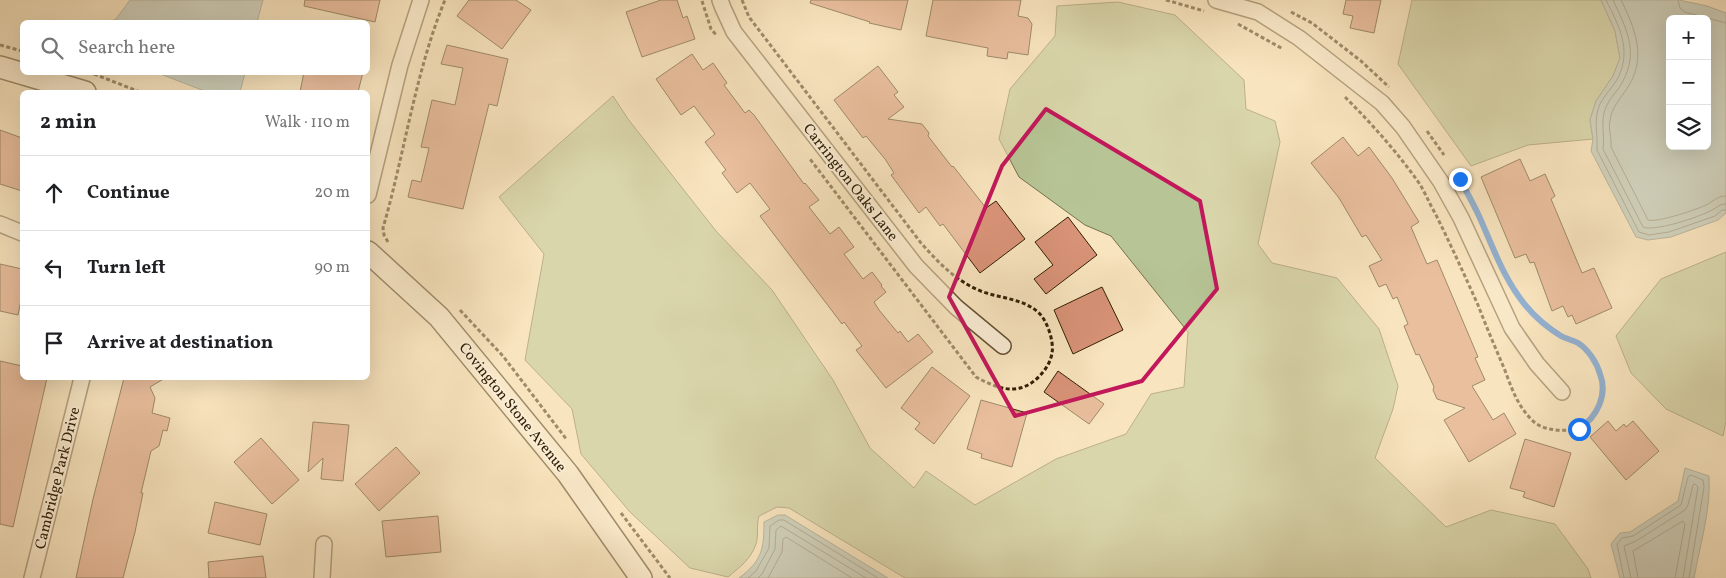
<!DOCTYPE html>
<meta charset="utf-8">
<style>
:root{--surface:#fff;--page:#f2f2f2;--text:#202124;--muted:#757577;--line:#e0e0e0}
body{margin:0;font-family:Vollkorn,serif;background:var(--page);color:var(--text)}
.controls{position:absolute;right:15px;top:15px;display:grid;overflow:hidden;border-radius:8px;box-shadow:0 5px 20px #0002}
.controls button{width:45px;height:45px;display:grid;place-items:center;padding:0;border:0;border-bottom:1px solid var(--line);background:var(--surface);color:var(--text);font:25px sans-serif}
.stop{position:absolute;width:15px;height:15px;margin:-11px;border:4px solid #1a73e8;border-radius:50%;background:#fff}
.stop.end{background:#1a73e8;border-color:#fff;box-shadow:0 1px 5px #0008}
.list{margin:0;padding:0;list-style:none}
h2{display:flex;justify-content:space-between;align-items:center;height:65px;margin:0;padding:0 20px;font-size:21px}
h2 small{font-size:16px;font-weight:400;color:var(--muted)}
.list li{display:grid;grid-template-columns:32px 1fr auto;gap:15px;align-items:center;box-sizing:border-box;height:75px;padding:0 20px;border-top:1px solid var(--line)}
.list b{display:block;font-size:19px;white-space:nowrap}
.list em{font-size:16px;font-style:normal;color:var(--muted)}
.icon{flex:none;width:28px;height:28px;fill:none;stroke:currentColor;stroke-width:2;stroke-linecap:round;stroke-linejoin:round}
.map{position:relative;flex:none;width:1726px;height:578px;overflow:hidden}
.search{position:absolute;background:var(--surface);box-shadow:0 5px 20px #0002;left:20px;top:20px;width:350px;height:55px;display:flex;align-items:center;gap:12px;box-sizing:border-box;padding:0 18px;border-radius:8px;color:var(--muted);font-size:19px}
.panel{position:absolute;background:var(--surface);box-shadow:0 5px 20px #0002;left:20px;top:90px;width:350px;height:290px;border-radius:8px}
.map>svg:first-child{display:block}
.green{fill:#b7c596;stroke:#74724e}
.water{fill:#a2bcbc;stroke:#757e73;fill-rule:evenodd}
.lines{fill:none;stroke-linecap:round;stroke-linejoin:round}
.shore{stroke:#6a6e60;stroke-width:1}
.building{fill:#d99378;stroke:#322005}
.street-casing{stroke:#645133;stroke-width:18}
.secondary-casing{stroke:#322005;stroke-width:24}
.path{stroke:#322005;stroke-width:3;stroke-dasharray:4 2.5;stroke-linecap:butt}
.street{stroke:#faedd5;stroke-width:15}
.secondary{stroke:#faedd5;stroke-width:21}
.route{stroke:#1a73e8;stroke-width:6}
.marked{fill:none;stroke:#c2185b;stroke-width:4;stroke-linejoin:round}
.labels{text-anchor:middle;stroke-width:4;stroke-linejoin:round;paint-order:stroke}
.street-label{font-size:15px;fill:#322005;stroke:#faedd5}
</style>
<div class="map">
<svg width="1726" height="578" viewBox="0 0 1726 578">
<rect width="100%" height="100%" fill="#f8e4be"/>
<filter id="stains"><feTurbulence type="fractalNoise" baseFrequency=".004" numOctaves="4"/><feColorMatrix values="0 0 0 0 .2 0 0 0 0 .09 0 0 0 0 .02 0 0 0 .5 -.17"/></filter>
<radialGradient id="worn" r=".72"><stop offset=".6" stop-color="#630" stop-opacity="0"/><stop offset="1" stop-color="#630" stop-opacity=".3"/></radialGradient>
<path class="green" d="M 1412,0 L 1601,0 L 1615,31 L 1620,58 L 1613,76 L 1596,101 L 1590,120 L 1593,139 L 1528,145 L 1471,166 L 1398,64 Z
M 1118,2 L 1175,15 L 1244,80 L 1246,109 L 1275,121 L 1280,142 L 1258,244 L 1272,263 L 1337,278 L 1379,329 L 1398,386 L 1393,409 L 1375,458 L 1446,527 L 1491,510 L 1555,524 L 1588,569 L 1591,578 L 905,578 L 789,508 L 777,507 L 759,516 C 756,525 759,535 756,544 C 751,559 740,567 728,577 L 690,568 L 630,512 L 581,454 L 572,409 L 525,360 L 544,254 L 499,197 L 613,96 L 628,119 L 716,231 L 772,290 L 833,380 L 870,448 L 914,488 L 926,471 L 975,505 L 1056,459 L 1126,434 L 1151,394 L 1184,387 L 1188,332 L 1111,236 L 1085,225 L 1019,177 L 999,139 L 1010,89 L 1055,36 L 1057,6 Z
M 1726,252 L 1726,421 L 1723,436 L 1666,409 L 1631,373 L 1616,336 L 1661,279 Z"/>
<path class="water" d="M 130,0 L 263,0 L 257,22 L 109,22 L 116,19 Z
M 1601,0 L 1679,0 L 1707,6 L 1726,13 L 1726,213 L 1718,220 L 1671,237 L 1648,240 L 1636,237 L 1591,151 L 1593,139 L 1590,120 L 1596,101 L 1613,76 L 1620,58 L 1615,31 ZM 1670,19 L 1707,19 L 1707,146 L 1670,146 Z
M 158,73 L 245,73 L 240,92 L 207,92 Z
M 1685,468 L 1709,476 C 1711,510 1700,545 1694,578 L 1620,578 L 1611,544 L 1620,533 L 1630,532 L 1678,501 Z
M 778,515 L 785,515 L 888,578 L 739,578 C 762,561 764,549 764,522 Z"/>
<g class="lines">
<path class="shore" d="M 1606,0 C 1619,26 1632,49 1618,78 C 1613,87 1605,94 1600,104 C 1593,119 1598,134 1597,150 L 1639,232 L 1649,235 L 1669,232 L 1715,216 L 1722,210 L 1726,210
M 1613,0 C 1626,28 1639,51 1623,81 C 1619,90 1610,97 1606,107 C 1600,121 1605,134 1603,149 L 1643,227 C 1654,232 1700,217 1712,210 C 1718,207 1719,204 1726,204
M 1621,0 C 1635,28 1647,58 1628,87 C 1621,98 1611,108 1610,121 C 1608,129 1612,138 1611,147 L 1648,220 C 1657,223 1699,209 1708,204 C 1715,200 1718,196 1726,196
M 1678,0 L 1680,8 L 1685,12 L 1726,23
M 748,578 L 756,571 L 769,548 L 770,526 L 779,520 L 784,520 L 878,578
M 758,578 L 762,574 L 775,549 L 776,530 L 781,526 L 866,578
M 768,578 L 782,552 L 783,539 L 786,537 L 852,578
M 1624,578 L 1617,544 L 1622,538 L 1633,536 L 1681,505 L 1688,477 L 1691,475 L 1703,480 L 1704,487 L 1689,578
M 1631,578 L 1624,546 L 1636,541 L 1685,510 L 1688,505 L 1693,485 L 1695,484 L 1698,487 L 1683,578
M 1638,578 L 1633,551 L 1683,521 L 1685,524 L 1675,578"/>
</g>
<path class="building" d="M 305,0 L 380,0 L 375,22 L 304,6 Z
M 469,0 L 516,0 L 531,10 L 502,49 L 457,16 Z
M 661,0 L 677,0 L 683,18 L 687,16 L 695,39 L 642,57 L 626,12 Z
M 811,0 L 908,0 L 901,30 L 869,23 L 870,22 L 810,3 Z
M 933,0 L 1021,0 L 1018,16 L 1028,18 L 1032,24 L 1028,55 L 1008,52 L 1007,59 L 987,56 L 988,48 L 926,36 Z
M 1346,0 L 1381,0 L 1374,33 L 1350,28 L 1353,16 L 1343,14 Z
M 447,45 L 508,59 L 497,106 L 489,104 L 463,209 L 408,197 L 412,180 L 421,182 L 429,148 L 421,147 L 432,100 L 455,105 L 463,68 L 441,64 Z
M 692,54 L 703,70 L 713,63 L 727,83 L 724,85 L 745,113 L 749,110 L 754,115 L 804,184 L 805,183 L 819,200 L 809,207 L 830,234 L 839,227 L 854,247 L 844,254 L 863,279 L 872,272 L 882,285 L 881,286 L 886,292 L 874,302 L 879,310 L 898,333 L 900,331 L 908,342 L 918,334 L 933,352 L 886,388 L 856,350 L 862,346 L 844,322 L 842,324 L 760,216 L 770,209 L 750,183 L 737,193 L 722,173 L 726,170 L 705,142 L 715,134 L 694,106 L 681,115 L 656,79 Z
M 878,66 L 898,92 L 894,95 L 904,107 L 888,119 L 922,124 L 929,133 L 928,136 L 952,167 L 953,166 L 986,208 L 996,201 L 1025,239 L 980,273 L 943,224 L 940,226 L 926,207 L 919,213 L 891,175 L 894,173 L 885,159 L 866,136 L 863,138 L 834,100 Z
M 304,72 L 363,72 L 358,92 L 300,92 Z
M 0,130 L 22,138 L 22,191 L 0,184 Z
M 1343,137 L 1358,156 L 1369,147 L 1392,178 L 1419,222 L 1411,227 L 1427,264 L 1437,260 L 1478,357 L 1475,358 L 1485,380 L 1472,386 L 1493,420 L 1504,413 L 1516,434 L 1469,462 L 1444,420 L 1465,408 L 1437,399 L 1433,390 L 1434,387 L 1419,354 L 1416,355 L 1404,326 L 1408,324 L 1397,297 L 1393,299 L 1386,284 L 1379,287 L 1369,266 L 1382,260 L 1366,235 L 1362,237 L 1339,198 L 1311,163 Z
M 1520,159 L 1530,181 L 1545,174 L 1555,196 L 1551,199 L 1582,273 L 1594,268 L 1612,308 L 1576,324 L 1572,315 L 1568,317 L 1563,306 L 1552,311 L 1534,262 L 1530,263 L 1526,254 L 1515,258 L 1481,177 Z
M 1068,217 L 1097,255 L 1046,294 L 1034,279 L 1053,265 L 1035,242 Z
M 0,264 L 22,269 L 22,295 L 18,315 L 0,311 Z
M 1102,287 L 1123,330 L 1073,354 L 1054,310 Z
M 0,361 L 22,366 L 22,378 L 47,378 L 13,527 L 0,524 Z
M 932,367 L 970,396 L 934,444 L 915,429 L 920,423 L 901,408 Z
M 1058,371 L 1104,404 L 1089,424 L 1044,392 Z
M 124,378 L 165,378 L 150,387 L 155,398 L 152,413 L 170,418 L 167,431 L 163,430 L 159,446 L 151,451 L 141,493 L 143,493 L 135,532 L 123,578 L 76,578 L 93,499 Z
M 981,400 L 1027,413 L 1012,467 L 981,458 L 982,454 L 967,449 Z
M 1608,421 L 1616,431 L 1624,424 L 1626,427 L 1633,421 L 1659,451 L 1626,480 L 1590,437 Z
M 313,422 L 349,425 L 343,481 L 321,479 L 323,458 L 308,472 Z
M 261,438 L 299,480 L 272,504 L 234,462 Z
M 1525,439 L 1571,453 L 1554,507 L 1523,497 L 1525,492 L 1510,488 Z
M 396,447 L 420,473 L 379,511 L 355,484 Z
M 215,502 L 267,514 L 260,545 L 208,533 Z
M 438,516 L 441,552 L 386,557 L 382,521 Z
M 263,556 L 266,578 L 209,578 L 208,562 Z"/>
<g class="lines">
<defs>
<path id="street" d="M 720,0 L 723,8 L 734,32 L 916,266 L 956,307 L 1003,346
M 1216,0 L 1258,12 L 1299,38 L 1382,103 L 1403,127 L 1441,182 L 1461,218 L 1512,328 L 1537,364 L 1562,392
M 368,195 L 400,65 L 421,0
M 0,224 L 22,233
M 32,578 L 82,378
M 322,578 L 324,544"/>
<path id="secondary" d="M 0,67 L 85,92
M 368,252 L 439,317 L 568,474 L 641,578"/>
</defs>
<use href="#street" class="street-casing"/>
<use href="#secondary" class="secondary-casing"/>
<path class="path" d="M 742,0 L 749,17 L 921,243 C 937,261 954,279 976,289 C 997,299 1023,297 1040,314 C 1048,323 1054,342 1052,353 C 1050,368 1034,385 1020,388 C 1005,392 989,384 976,377 L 810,159
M 1166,0 L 1204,11
M 702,1 L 711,29 L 717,36
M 1291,12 L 1312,23 L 1361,61 L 1389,87
M 1238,24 L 1283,49
M 0,45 L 22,51
M 94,74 L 140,92
M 1345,97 C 1372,124 1397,152 1419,183 C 1425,192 1429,203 1435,213 C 1450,243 1464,274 1478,305 C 1486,326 1495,347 1504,368 C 1511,386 1516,403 1530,418 C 1540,430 1557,431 1572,430 C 1585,429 1591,421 1597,410 C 1608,391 1602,371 1589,354 C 1586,350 1583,346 1579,344 C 1568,337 1556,334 1546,326 C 1531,314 1521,298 1510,282
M 1427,131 L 1444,155
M 388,242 L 384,235 L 383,228 C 405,152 415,73 445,0
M 460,310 L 503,356 L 567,440
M 621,513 L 670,578"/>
<use href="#street" class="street"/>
<use href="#secondary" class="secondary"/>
</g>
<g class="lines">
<path class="route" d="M 1460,179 C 1466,191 1473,203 1479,216 C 1493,247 1504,280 1526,306 C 1536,318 1548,328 1561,336 C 1566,339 1573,340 1578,343 C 1588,349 1597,363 1600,374 C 1608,395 1597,417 1579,429"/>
</g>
<path d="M0 0H1726V578H0ZM 1046,109 L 1200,201 L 1217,289 L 1142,381 L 1015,416 L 949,297 L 1002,166 Z" fill="#f8e4be" fill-opacity=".55" fill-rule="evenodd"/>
<path class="marked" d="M 1046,109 L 1200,201 L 1217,289 L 1142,381 L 1015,416 L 949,297 L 1002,166 Z"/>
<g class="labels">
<g class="street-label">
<text transform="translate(851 182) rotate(52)" y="5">Carrington Oaks Lane</text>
<text transform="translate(513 407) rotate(51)" y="5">Covington Stone Avenue</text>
<text transform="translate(57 478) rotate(-76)" y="5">Cambridge Park Drive</text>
</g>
</g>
<rect width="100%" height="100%" filter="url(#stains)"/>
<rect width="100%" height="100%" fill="url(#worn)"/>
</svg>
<div class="controls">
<button>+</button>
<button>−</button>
<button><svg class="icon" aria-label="layers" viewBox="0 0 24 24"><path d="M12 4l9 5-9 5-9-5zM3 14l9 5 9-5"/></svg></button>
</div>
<div class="stop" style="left:1579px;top:429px"></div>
<div class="stop end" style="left:1460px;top:179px"></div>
<div class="search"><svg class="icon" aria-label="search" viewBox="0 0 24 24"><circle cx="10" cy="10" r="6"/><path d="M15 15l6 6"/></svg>Search here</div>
<section class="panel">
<h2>2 min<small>Walk · 110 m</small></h2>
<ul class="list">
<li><svg class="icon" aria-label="ahead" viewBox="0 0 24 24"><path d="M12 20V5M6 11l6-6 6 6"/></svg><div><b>Continue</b></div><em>20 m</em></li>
<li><svg class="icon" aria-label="left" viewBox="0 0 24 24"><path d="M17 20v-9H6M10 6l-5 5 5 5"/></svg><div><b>Turn left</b></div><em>90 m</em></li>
<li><svg class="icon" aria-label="arrive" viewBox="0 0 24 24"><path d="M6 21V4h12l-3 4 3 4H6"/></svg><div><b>Arrive at destination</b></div></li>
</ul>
</section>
</div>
